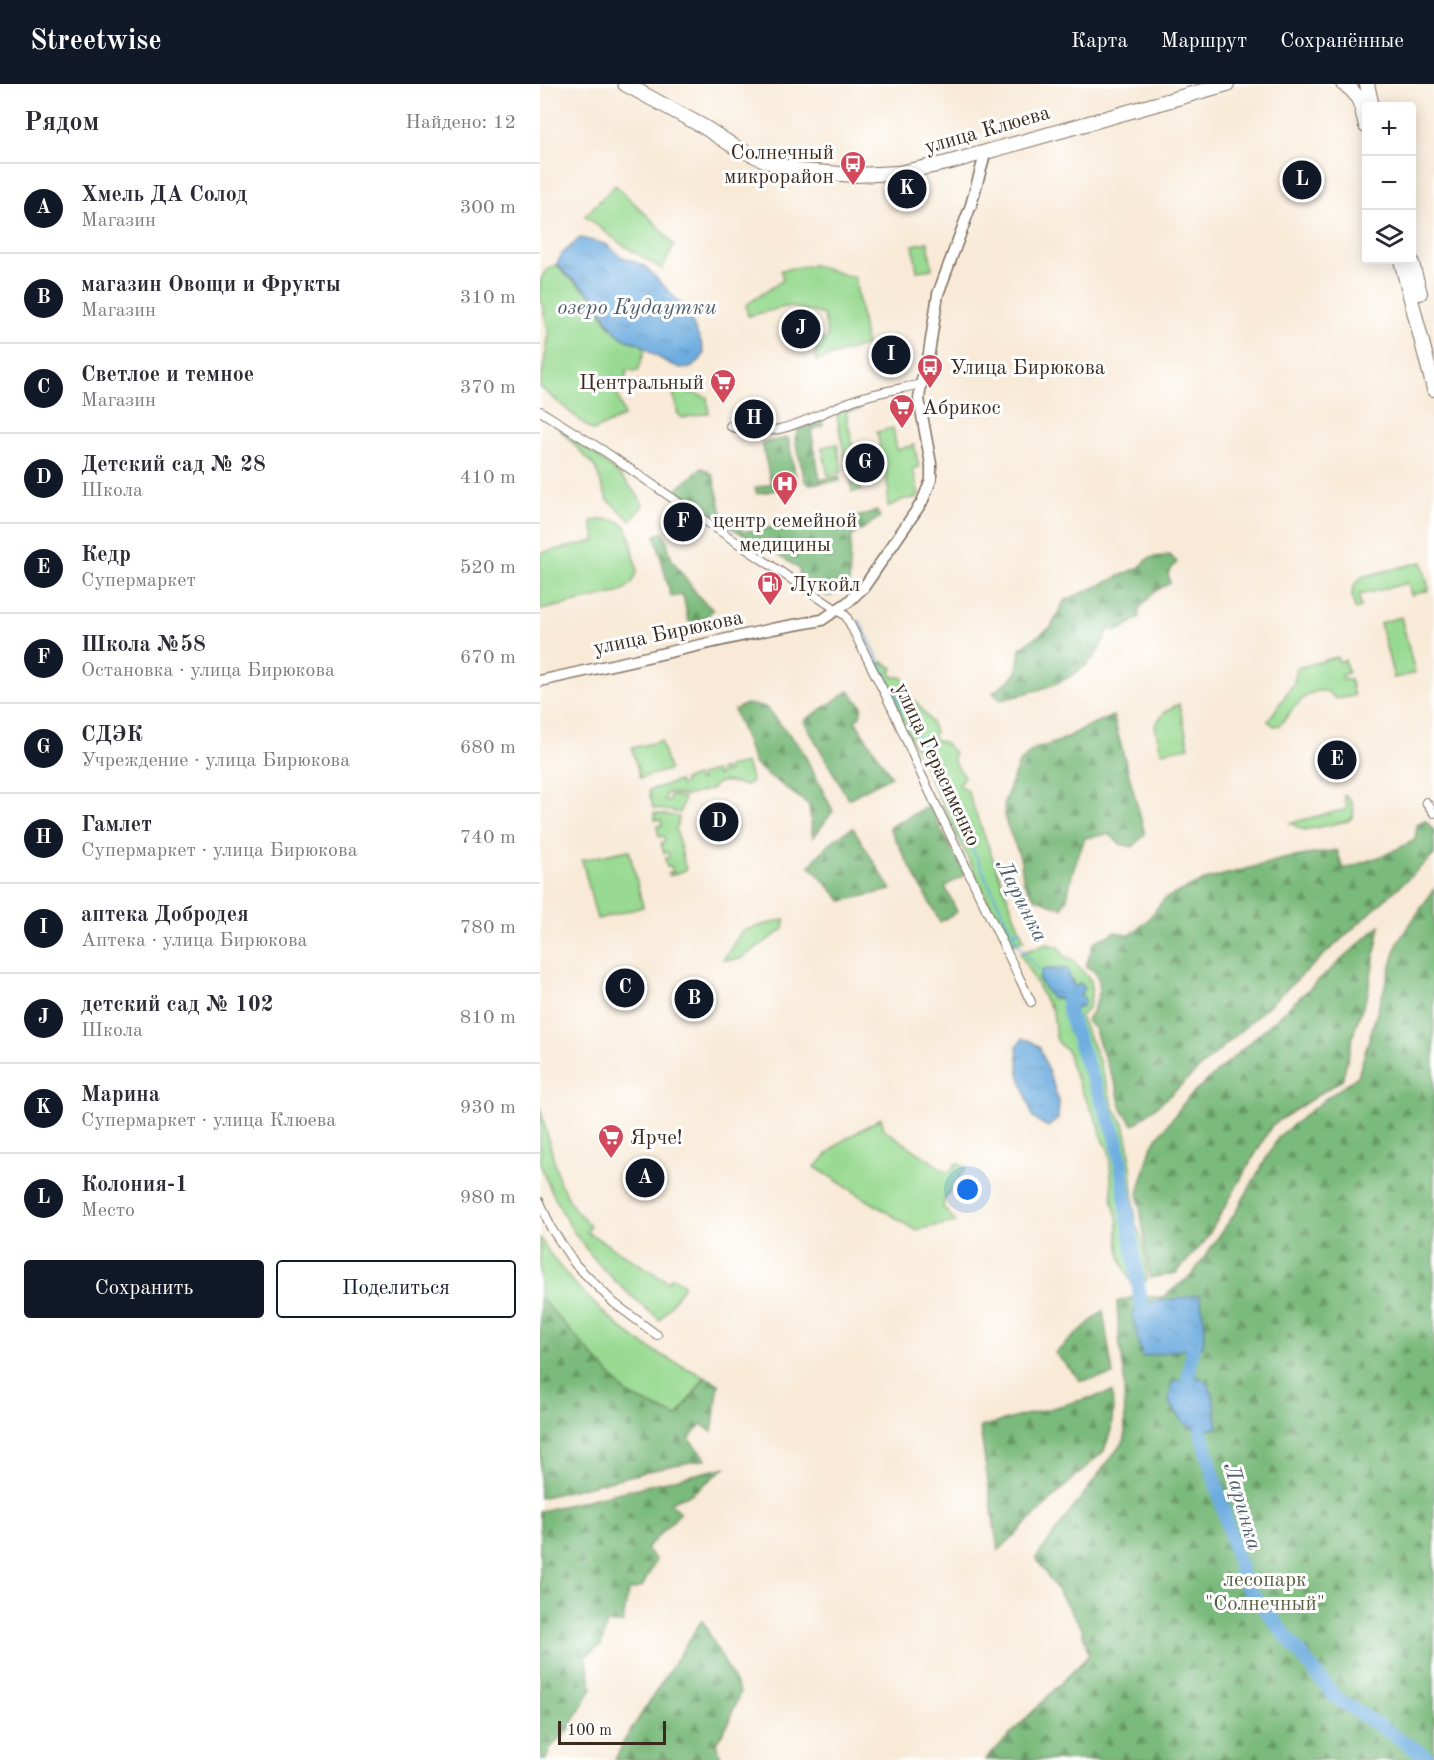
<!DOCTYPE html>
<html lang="ru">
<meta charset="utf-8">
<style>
:root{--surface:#fff;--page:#f7f7f7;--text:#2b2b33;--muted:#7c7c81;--line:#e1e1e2;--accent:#111827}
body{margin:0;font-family:"Old Standard TT",serif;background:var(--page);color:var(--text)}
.controls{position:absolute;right:18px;top:18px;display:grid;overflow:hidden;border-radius:6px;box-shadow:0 3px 15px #0003}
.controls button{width:54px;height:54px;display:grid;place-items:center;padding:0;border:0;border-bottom:2px solid var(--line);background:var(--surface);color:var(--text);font:30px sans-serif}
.scale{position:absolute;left:18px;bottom:15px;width:108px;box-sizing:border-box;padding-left:6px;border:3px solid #3b2a1e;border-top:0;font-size:16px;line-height:21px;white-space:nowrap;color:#3b2a1e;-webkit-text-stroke:4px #fff;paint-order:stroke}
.you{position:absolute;left:428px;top:1106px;width:21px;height:21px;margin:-15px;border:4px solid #fff;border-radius:50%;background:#1a73e8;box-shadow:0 0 0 9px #1a73e833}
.badge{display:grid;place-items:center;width:39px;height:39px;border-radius:50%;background:var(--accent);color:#fff;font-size:20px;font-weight:700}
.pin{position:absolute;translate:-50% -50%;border:3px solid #fff;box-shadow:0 2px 6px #0006}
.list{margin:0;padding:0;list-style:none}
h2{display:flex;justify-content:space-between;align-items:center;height:78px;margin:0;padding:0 24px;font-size:26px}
h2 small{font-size:20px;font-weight:400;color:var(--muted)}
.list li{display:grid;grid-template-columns:39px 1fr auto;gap:18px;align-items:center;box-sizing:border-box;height:90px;padding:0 24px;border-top:2px solid var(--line)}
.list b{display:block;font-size:22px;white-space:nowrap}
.list p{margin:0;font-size:20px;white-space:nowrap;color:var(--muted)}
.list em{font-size:20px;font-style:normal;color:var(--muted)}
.actions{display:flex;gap:12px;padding:18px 24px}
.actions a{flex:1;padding:14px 0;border:2px solid var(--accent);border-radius:6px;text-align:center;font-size:21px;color:var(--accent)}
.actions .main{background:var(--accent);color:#fff}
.icon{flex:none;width:33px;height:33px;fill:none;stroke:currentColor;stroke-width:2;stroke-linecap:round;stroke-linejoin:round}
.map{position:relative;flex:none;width:894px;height:1676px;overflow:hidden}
header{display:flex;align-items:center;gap:36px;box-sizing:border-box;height:84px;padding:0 30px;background:var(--accent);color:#fff}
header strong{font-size:28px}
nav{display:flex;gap:33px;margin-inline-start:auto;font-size:21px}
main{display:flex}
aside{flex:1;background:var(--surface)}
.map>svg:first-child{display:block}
.green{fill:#98da91;stroke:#6a8258;stroke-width:1.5}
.forest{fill:url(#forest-firs);stroke:#5a724c;stroke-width:1.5;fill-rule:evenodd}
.water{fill:url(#water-ripples);stroke:#546b7e;stroke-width:1.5}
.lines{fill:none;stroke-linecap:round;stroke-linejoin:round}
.stream{stroke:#6cacdf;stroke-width:2}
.river{stroke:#6cacdf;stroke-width:14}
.minor-casing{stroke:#7d6d5f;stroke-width:10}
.tertiary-casing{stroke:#7d6d5f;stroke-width:13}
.primary-casing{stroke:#7d6d5f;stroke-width:16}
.minor{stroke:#fff;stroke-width:8}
.tertiary{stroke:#fff;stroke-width:10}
.primary{stroke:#fff;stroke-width:14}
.labels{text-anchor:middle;stroke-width:6;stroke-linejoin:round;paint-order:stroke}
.street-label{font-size:21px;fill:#3b2a1e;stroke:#fff}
.poi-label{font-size:21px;fill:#3b2a1e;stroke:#fff;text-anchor:start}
.park-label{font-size:21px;fill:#575f40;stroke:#fff}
.water-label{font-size:22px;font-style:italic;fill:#4f5e6b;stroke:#fff}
</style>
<header>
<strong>Streetwise</strong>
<nav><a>Карта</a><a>Маршрут</a><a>Сохранённые</a></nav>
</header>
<main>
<aside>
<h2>Рядом<small>Найдено: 12</small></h2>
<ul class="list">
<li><span class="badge">A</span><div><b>Хмель ДА Солод</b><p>Магазин</p></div><em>300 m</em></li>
<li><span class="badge">B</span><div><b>магазин Овощи и Фрукты</b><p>Магазин</p></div><em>310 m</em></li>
<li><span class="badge">C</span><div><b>Светлое и темное</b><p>Магазин</p></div><em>370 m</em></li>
<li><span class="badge">D</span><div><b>Детский сад № 28</b><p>Школа</p></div><em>410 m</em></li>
<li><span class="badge">E</span><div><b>Кедр</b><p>Супермаркет</p></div><em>520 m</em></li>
<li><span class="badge">F</span><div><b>Школа №58</b><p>Остановка · улица Бирюкова</p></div><em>670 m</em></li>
<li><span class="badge">G</span><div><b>СДЭК</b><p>Учреждение · улица Бирюкова</p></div><em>680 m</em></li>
<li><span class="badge">H</span><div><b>Гамлет</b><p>Супермаркет · улица Бирюкова</p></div><em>740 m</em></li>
<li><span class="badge">I</span><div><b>аптека Добродея</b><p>Аптека · улица Бирюкова</p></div><em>780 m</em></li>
<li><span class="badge">J</span><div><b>детский сад № 102</b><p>Школа</p></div><em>810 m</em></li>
<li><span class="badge">K</span><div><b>Марина</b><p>Супермаркет · улица Клюева</p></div><em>930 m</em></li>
<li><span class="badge">L</span><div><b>Колония-1</b><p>Место</p></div><em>980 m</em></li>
</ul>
<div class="actions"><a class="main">Сохранить</a><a>Поделиться</a></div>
</aside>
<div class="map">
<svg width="894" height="1676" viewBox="0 0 894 1676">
<defs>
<pattern id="forest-firs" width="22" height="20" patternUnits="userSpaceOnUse" patternTransform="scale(1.5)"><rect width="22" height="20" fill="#7aba7b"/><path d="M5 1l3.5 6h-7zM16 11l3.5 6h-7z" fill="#659764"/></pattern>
<pattern id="water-ripples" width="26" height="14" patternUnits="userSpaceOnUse" patternTransform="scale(1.5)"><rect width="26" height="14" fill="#6cacdf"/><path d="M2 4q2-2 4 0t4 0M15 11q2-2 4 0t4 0" fill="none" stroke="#5a8cb4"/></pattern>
</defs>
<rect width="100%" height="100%" fill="#fff"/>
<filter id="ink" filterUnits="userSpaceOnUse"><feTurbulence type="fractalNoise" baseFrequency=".0167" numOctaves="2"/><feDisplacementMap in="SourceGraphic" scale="12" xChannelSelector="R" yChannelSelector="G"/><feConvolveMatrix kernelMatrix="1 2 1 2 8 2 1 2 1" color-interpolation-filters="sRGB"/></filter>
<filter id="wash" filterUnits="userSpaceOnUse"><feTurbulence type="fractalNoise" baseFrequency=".008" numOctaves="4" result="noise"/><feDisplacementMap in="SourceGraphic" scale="24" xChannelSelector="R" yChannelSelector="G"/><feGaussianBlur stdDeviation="1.35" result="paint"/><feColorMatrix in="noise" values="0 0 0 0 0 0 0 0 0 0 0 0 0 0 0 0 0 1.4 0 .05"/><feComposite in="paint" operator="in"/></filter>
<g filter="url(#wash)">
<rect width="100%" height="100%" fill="#f8ead7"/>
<path class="green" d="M 75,101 L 115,139 L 134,161 L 122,185 L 81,160 L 45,132 Z
M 388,158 L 392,185 L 377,187 L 373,161 Z
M 17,180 L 23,189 L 51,211 L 70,243 L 99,259 L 105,265 L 98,287 L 87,286 L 83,304 L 76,304 L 84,332 L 53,347 L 0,303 L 9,250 L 0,212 L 0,197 L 6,186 Z
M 273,181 L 315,194 L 326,261 L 276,277 L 274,258 L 288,254 L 284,231 L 249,222 L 208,232 L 206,221 L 243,196 L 241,186 Z
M 132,304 L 167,313 L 169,329 L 143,334 L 138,330 Z
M 319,322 L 320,325 L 306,328 L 321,406 L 312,408 L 310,385 L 307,385 L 296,328 Z
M 16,341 C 41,361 90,393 103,421 L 91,437 L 67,415 L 55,383 Z
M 353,344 L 357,366 L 374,361 L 379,383 L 373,385 L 379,411 L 376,414 L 364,415 L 348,423 L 347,413 L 349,408 L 337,348 Z
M 297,360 L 302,388 L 288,391 L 282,363 Z
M 65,435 L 77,437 L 86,442 L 91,457 L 97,487 L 92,499 L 81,508 L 0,526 L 0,469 L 56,457 L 51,437 Z
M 882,478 L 889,506 L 871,511 L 868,499 L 819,511 L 821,523 L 815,525 C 811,509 809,505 822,493 Z
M 861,533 L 875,589 L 854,594 L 840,539 Z
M 797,573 L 799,578 L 805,576 L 808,589 L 802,591 L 803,596 L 810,595 L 814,612 L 796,615 C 792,612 789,607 784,607 C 765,604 751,629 740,641 L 734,642 L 728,637 L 754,599 L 757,584 Z
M 343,578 L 353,584 L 351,589 L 353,593 L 362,593 L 364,596 L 364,606 L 378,620 L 391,638 L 395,648 L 393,652 L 397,657 L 404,658 L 414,669 L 413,676 L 424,692 L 419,701 L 427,706 L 484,857 L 469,860 L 453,827 L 336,581 Z
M 639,620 L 649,663 L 621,668 L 615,642 C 621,631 627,625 639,620 Z
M 121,657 L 129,686 L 100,694 L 92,664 Z
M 206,679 L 212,697 L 205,702 C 194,699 179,692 172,705 L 146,712 L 127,708 L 124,716 L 129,717 L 130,711 L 144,714 L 140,729 L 113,724 L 109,706 L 139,697 L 140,701 L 144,700 L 144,696 L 156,692 L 158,697 L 161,696 L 160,691 L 175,687 L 176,691 L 180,691 L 179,686 L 183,684 L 184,689 L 188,687 L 187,683 Z
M 804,711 C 812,714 815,725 813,733 L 808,737 L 764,746 L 750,739 L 807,725 Z
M 114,729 L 139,733 L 136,746 L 146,786 L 129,792 L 128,789 L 133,788 L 131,782 L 127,783 L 125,774 L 129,773 L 128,768 L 124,769 L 121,759 L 125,758 L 124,752 L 119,753 L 117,742 L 122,741 L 121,736 L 115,736 Z
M 89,766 L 103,823 L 57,835 L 42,776 Z
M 245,835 L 244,845 L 200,875 L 183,876 L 202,847 Z
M 507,860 L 519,863 L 524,872 L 533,876 L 551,897 C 551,913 553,923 540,933 L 557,971 L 574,1024 L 584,1040 L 589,1062 L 596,1140 C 605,1159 606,1177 607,1197 L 595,1200 L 591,1198 L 581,1176 L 578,1157 L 578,1136 L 573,1119 L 569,1066 L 563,1058 L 559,1041 L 543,1010 L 531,982 L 527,966 L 521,962 L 516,954 L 513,927 L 505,916 L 480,869 Z
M 0,1023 L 20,1099 L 33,1123 L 50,1142 L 47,1148 L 128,1198 L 132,1193 L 135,1194 L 143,1200 L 143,1203 L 120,1236 C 76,1200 41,1169 16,1116 C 10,1104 3,1091 0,1078 C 0,1064 0,1039 0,1023 Z
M 341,1034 L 344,1045 L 408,1089 L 417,1079 L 426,1083 L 405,1114 L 403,1123 L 416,1138 L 375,1146 L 275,1083 L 299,1059 Z
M 0,1153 C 17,1188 77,1245 111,1265 C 128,1276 147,1284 165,1293 L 137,1333 L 88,1311 L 0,1213 Z"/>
<path class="forest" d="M 282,336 L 283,342 L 271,346 L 280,396 L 299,392 L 300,397 L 269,400 L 265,397 L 255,355 L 258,346 Z
M 248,354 L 257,399 L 256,402 L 217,410 L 215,404 L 231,400 L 222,359 Z
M 162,384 L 173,391 L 184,438 L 199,436 L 202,448 L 261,438 L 265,442 L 272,442 L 325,431 L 336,426 L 340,433 L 311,453 L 309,500 L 295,510 L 287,512 L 260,494 L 259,485 L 230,465 L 180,438 L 137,405 Z
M 124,448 L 132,476 L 160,514 L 173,526 L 155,543 L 148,536 L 143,511 L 131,513 L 115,451 Z
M 629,471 L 637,478 L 628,489 L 630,499 L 615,507 L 599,525 L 599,534 L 578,547 L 569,545 C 564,554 560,566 553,574 C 531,600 492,608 461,616 L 453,609 L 477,589 L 480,564 L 511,543 L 524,517 L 600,483 L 609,474 Z
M 309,607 L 322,622 L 320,632 L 315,637 L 351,692 L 308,715 L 264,637 Z
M 206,620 L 225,623 L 261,664 L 293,727 L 273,754 L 269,721 L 215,681 L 194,626 Z
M 573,632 L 605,750 L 593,763 L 580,760 L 569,750 L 545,754 L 533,787 L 527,814 L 522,824 L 495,814 L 484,799 L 480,773 L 466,739 L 464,719 L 478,681 L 492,666 L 520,657 L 550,641 Z
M 389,722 L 425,791 L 405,802 L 417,828 L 400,838 L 349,743 Z
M 885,736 L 894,747 L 894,771 L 629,1012 L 594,1041 L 584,1029 L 579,1016 L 577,1004 L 566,978 L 554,944 L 546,937 C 555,925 566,901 554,887 C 551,885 548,884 546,882 L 554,858 L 575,848 L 590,851 L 607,837 L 624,815 L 665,796 L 743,775 L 797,766 L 803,785 L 845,771 L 875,756 L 877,741 Z
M 313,744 L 351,806 L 302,817 L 270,782 C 282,766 295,752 313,744 Z
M 894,805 L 894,1676 L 445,1676 L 549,1571 L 541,1542 L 496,1474 L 585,1355 L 584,1288 L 579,1254 L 577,1218 L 593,1213 L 623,1213 L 652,1191 L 695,1129 L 739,1052 L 785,1015 L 818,992 L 858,858 ZM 656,1292 L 678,1344 L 632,1298 Z
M 840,841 L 828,909 L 816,941 L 802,996 L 784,1007 L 732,1041 L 665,1157 L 636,1189 L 610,1194 L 598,1109 L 612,1061 L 647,1015 Z
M 0,1213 L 88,1311 L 137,1333 L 165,1293 L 179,1300 L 172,1348 L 161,1340 L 149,1355 L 166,1375 L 130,1382 L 0,1414 Z
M 563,1227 L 573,1291 L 541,1297 L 515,1269 Z
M 572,1308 L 573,1326 L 571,1346 L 564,1367 L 538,1390 L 458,1467 L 440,1343 Z
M 186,1383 L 153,1409 L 130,1418 L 140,1429 L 106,1465 L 116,1476 L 102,1503 L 88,1507 L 83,1539 L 67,1539 L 61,1562 L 46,1571 L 52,1604 L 28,1647 L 10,1664 L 6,1676 L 0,1676 L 0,1427 Z
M 162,1536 L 200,1608 L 188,1640 L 176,1659 L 182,1676 L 75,1676 L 84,1657 Z"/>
<path class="water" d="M 40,154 L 66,160 L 80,172 L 105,182 L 146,226 L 161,258 L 164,270 C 160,276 157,281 150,284 C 137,288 109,268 99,259 C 70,256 68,231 52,212 C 42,200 26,194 17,180 L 22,170 Z
M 504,885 L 527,885 L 529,890 L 528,894 L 533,896 L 532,899 L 535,903 L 540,899 L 545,904 L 540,911 L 545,915 L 543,922 L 528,927 L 522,919 L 522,915 L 511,914 L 499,896 L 501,889 Z
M 482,955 L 491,957 L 500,964 L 519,1017 L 518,1035 L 508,1043 L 493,1034 L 479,989 L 477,962 Z
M 660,1211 L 665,1243 L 663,1262 L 602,1273 L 592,1230 L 601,1220 Z
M 656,1292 L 667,1298 L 673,1312 L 678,1344 C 647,1349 646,1342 629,1318 L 632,1298 Z"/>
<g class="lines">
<path class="stream" d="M 319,536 L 371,643 L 394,676 L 428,756 L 477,859 L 501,889
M 472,848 L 481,846
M 0,1675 L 0,1676"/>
<path class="river" d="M 528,909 L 528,927 L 548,983 L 577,1055 L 601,1220
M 648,1294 L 653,1264
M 661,1347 L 704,1499 L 795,1613 L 892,1676"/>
</g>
</g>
<g filter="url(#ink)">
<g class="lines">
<defs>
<path id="minor" d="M 0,327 L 64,367 L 177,445 L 306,532 L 353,626 L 382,692 L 491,918
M 190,342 C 235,360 276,329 317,315 C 338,308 360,305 381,300
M 886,718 L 894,729
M 0,1118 L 11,1144 L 35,1180 L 74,1219 L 117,1251"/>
<path id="tertiary" d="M 0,597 L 232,545 L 282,536 L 308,518 L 324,503 L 382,418 L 391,396 L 391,380 L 379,315 L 381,300 L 389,269 L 398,210 L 431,121 L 446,67"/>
<path id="primary" d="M 85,0 L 164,43 L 195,63 L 229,78 L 261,87 L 315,91 L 358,89 L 407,79 L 687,0
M 803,0 C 820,8 822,25 826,42
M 827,0 L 832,22
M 861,176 L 894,305
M 871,176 L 880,209"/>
</defs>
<use href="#minor" class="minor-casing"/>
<use href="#tertiary" class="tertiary-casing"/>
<use href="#primary" class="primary-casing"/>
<use href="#minor" class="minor"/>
<use href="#tertiary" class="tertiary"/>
<use href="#primary" class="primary"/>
</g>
</g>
<defs>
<symbol id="bus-pin" viewBox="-11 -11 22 30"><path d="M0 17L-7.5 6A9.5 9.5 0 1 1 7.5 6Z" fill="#d1495b" stroke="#fff"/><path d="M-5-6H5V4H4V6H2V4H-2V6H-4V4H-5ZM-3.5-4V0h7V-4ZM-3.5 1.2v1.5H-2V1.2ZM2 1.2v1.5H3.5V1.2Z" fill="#fff"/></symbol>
<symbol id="supermarket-pin" viewBox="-11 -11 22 30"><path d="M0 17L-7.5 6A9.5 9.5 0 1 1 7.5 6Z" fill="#d1495b" stroke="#fff"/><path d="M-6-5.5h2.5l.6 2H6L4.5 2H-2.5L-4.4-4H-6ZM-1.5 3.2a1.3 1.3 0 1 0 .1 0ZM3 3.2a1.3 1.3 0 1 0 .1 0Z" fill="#fff"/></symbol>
<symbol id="hospital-pin" viewBox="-11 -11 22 30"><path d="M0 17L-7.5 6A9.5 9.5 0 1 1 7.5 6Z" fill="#d1495b" stroke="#fff"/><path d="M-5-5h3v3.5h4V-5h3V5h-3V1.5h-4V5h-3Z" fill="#fff"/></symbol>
<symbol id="fuel-pin" viewBox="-11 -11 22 30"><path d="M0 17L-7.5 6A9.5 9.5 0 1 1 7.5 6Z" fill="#d1495b" stroke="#fff"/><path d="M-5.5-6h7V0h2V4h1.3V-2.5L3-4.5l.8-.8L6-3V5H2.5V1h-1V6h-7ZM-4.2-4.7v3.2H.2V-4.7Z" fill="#fff"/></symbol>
</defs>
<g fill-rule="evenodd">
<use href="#bus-pin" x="298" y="65" width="30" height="40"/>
<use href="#bus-pin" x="375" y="268" width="30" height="40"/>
<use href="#supermarket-pin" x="168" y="283" width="30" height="40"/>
<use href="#supermarket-pin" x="347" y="308" width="30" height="40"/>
<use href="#hospital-pin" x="230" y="385" width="30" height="40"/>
<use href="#fuel-pin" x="215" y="485" width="30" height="40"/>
<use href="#supermarket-pin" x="56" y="1038" width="30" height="40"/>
</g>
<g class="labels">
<g class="street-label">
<text transform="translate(447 45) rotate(-16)" y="7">улица Клюева</text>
<text transform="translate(128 548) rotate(-12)" y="7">улица Бирюкова</text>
<text transform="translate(398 680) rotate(65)" y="7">улица Герасименко</text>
</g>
<g class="poi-label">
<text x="294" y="75" text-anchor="end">Солнечный<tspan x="294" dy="24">микрорайон</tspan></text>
<text x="410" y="290">Улица Бирюкова</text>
<text x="164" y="305" text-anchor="end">Центральный</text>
<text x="382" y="330">Абрикос</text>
<text x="245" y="443" text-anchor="middle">центр семейной<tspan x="245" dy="24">медицины</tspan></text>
<text x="250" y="507">Лукойл</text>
<text x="90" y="1060">Ярче!</text>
</g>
<g class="park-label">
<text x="725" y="1502">лесопарк<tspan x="725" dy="24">"Солнечный"</tspan></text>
</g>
<g class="water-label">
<text x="97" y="230">озеро Кудаутки</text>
<text transform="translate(483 816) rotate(63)" y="8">Ларинка</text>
<text transform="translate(704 1422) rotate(74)" y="8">Ларинка</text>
</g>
</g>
</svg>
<div class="controls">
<button>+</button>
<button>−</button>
<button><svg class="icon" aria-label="layers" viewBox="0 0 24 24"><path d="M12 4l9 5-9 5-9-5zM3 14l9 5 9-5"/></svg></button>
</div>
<div class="scale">100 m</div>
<div class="you"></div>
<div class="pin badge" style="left:105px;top:1094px">A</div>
<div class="pin badge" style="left:154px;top:915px">B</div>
<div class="pin badge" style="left:85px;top:904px">C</div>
<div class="pin badge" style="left:179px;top:738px">D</div>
<div class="pin badge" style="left:797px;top:676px">E</div>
<div class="pin badge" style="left:143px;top:438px">F</div>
<div class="pin badge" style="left:325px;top:379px">G</div>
<div class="pin badge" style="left:214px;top:335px">H</div>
<div class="pin badge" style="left:351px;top:271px">I</div>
<div class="pin badge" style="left:261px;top:245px">J</div>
<div class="pin badge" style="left:367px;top:105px">K</div>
<div class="pin badge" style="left:762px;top:96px">L</div>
</div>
</main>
